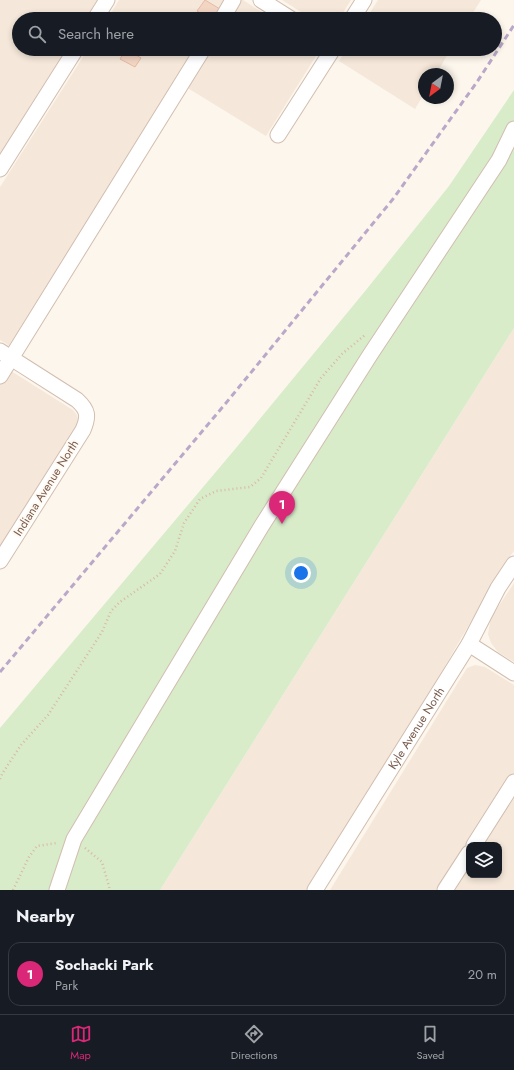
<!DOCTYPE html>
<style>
:root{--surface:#171b24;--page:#242831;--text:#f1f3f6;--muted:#9ea1a6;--line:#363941;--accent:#db2777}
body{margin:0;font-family:Jost,sans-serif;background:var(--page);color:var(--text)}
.controls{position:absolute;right:12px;bottom:12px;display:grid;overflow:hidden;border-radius:8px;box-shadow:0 2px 6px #0003}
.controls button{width:36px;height:36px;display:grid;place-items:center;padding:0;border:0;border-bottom:1px solid var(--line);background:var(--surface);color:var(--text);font:20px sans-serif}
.compass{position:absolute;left:418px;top:68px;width:36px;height:36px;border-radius:50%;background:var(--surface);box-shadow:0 2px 6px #0003;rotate:212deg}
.you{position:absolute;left:301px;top:573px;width:14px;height:14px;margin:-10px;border:3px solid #fff;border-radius:50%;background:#1a73e8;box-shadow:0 0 0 6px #1a73e833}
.badge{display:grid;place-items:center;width:26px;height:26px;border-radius:50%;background:var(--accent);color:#fff;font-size:13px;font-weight:700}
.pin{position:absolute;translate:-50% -33px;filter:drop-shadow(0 1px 2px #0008)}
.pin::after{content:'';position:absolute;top:21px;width:14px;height:12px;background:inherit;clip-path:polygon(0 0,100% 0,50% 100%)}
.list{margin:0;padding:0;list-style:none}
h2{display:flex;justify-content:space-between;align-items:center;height:52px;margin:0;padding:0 16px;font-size:17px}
h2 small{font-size:13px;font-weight:400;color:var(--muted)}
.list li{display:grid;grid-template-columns:26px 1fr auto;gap:12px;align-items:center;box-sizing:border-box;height:64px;margin:0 8px 8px;padding:0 8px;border:1px solid var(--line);border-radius:12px}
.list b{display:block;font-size:15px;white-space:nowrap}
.list p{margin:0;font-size:13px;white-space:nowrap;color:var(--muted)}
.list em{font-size:13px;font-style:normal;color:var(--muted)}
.icon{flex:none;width:22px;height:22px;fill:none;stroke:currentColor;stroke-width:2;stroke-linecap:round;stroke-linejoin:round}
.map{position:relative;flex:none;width:514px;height:890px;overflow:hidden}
.search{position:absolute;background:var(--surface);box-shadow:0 2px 6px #0003;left:12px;right:12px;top:12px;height:44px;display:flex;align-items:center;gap:10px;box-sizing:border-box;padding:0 14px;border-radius:22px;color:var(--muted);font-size:15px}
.sheet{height:124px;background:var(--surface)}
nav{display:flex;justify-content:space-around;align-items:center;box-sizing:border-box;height:56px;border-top:1px solid var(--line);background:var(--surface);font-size:11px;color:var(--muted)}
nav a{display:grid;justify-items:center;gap:2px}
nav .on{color:var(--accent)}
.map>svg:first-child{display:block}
.residential{fill:#f5e8da;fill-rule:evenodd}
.green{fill:#d8ecc9}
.building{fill:#f3d5c3;stroke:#e6bba3}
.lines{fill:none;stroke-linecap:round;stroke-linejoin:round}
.minor-casing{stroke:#d1beb0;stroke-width:17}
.path{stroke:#d9b8a5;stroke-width:2.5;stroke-dasharray:1 3;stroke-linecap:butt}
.minor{stroke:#fff;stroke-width:15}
.rail{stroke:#b9a8c9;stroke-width:3;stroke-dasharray:6 4;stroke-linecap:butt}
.labels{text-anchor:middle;stroke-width:4;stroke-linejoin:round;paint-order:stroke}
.street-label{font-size:12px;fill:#7a5c4d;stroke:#fffaf3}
</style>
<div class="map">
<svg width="514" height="890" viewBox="0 0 514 890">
<rect width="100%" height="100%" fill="#fdf6ec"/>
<path class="residential" d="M 0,0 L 97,0 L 85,19 L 19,19 L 19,49 L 66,49 L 0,153 Z
M 119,0 L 243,0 L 273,19 L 107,19 Z
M 282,0 L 351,0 L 339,19 L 312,19 Z
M 378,0 L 481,0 L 469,19 L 366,19 Z
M 88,49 L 317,49 L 317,50 L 316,56 L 266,136 L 186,87 L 23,354 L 0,340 L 0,187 Z
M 347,49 L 451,49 L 436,74 L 424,74 L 424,94 L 415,109 L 339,61 Z
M 514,328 L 514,551 L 505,563 L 438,678 L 306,890 L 160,890 Z
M 0,364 L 73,410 L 77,415 L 78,419 L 77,426 L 0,547 Z
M 514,583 L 514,662 L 498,652 L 491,643 L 488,634 L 490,622 L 494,613 Z
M 475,665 L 485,667 L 514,685 L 514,890 L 330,890 L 467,668 ZM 469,845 L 499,845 L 499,875 L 469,875 Z"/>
<path class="green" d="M 514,90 L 514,328 L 160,890 L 0,890 L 0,728 L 236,448 L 366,290 L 449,186 Z"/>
<path class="building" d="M 205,0 L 220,9 L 213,19 L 210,19 L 197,11 Z
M 126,49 L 141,58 L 135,67 L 120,59 Z"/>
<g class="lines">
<defs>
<g id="minor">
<path d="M 261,0 L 291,19"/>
<path d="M 95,19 L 107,0"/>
<path d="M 222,19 L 233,0"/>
<path d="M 352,19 L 364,0"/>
<path d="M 278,135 L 333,49"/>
<path d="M 0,169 L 76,49"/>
<path d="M 0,351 L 77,400 C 88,410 89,416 83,430 L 0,561"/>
<path d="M 0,376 L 203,49"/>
<path d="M 469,644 L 514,673"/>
<path d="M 474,845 L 514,782"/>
<path d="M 57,890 L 74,839 L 261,527 L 370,355 L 499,160 L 514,129"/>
<path id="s1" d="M 315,890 L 469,644 L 498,588 L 514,564"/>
<path d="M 445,890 L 469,853"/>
</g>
</defs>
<use href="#minor" class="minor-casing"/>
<path class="path" d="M 0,779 L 2,774 L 21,745 L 48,715 L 102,632 L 111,611 L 120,602 L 160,574 L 175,551 L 184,523 L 200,499 L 216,491 L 250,487 L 261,478 L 321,378 L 342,354 L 365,335
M 85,848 L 102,862 L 110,890
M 13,890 L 29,857 L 37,846 L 57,843"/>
<use href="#minor" class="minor"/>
<path class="rail" d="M 0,672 L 226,403 L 393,199 L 477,82 L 514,25"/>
</g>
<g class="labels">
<g class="street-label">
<text transform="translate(46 488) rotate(-58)" y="4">Indiana Avenue North</text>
<text dy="4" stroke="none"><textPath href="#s1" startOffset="191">Kyle Avenue North</textPath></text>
</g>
</g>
</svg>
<div class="controls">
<button><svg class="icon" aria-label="layers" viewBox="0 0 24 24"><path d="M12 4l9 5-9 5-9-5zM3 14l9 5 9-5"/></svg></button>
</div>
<svg class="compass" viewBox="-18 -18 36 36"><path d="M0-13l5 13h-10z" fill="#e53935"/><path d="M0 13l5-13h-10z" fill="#9ea1a6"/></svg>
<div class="you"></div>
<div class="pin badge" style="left:282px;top:524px">1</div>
<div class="search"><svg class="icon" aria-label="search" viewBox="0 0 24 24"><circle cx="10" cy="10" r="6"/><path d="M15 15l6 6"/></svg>Search here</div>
</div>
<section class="sheet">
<h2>Nearby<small></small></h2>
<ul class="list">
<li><span class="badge">1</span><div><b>Sochacki Park</b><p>Park</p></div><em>20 m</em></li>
</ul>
</section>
<nav>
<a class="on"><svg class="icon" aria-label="map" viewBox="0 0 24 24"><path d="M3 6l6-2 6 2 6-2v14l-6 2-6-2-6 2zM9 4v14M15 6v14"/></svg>Map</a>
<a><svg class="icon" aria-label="directions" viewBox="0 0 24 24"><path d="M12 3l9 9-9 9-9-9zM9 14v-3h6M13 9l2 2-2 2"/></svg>Directions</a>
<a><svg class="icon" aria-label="saved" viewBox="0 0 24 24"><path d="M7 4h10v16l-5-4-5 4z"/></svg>Saved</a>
</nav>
